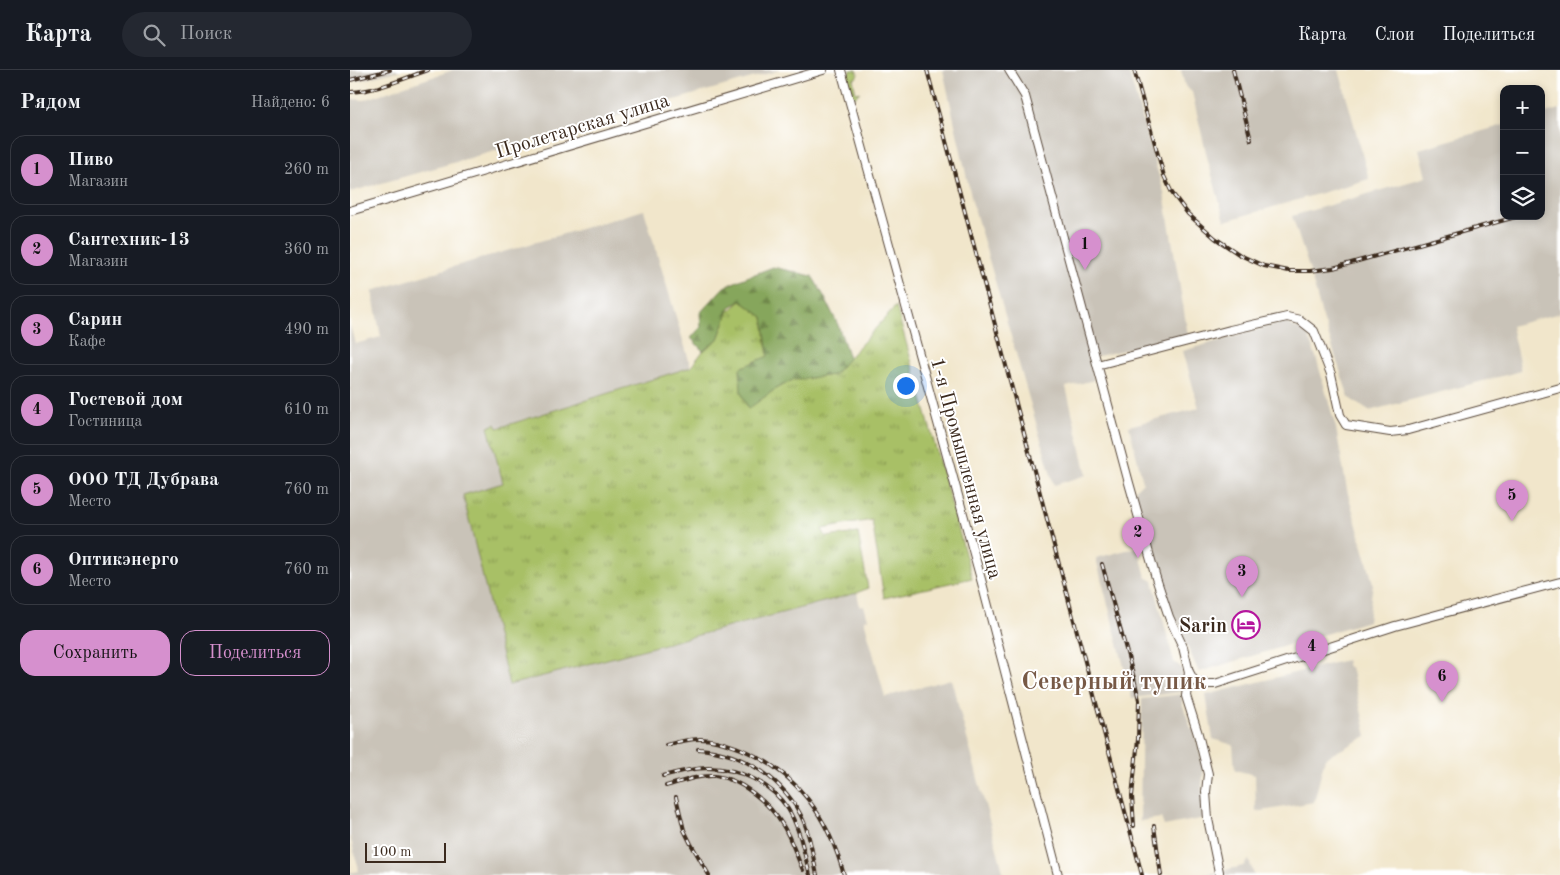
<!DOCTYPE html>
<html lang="ru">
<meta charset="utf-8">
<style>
:root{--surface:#171b24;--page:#242831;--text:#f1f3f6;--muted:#9ea1a6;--line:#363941;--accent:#d690ce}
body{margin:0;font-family:"Old Standard TT",serif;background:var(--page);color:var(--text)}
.controls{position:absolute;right:15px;top:15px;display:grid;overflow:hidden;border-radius:10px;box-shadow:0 2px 8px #0003}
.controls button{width:45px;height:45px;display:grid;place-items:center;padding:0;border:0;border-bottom:1px solid var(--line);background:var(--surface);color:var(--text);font:25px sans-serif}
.scale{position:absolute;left:15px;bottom:12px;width:81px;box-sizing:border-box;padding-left:5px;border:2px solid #3b2a1e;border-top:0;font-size:14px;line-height:18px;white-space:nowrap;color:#3b2a1e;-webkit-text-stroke:4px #fff;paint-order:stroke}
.you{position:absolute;left:555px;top:315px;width:18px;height:18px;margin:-12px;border:4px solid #fff;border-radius:50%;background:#1a73e8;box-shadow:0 0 0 8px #1a73e833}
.badge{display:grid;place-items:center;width:32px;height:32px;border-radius:50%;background:var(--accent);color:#111;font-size:16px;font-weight:700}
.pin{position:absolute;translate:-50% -41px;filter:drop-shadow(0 1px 2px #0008)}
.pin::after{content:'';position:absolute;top:26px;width:18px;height:15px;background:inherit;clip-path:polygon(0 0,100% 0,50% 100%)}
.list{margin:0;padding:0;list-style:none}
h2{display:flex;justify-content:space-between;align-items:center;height:65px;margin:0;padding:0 20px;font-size:21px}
h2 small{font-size:16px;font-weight:400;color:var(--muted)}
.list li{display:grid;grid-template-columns:32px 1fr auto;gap:15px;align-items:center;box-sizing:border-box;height:70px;margin:0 10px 10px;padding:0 10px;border:1px solid var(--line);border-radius:15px}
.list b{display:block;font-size:19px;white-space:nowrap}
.list p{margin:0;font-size:16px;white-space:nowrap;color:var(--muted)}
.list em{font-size:16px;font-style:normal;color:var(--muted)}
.actions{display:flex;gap:10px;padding:15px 20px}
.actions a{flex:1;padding:11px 0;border:1px solid var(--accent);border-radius:15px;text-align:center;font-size:18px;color:var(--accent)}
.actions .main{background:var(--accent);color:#111}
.icon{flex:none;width:28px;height:28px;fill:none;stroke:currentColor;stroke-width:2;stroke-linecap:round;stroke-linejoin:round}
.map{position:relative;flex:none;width:1210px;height:805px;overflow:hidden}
header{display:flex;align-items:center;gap:30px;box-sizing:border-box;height:70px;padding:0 25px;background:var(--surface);border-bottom:1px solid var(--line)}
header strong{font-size:24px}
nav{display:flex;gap:28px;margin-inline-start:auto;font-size:18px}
.search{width:350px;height:45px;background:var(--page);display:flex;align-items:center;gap:12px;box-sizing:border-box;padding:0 18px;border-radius:28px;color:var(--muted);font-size:19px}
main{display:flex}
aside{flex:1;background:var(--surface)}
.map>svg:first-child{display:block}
.industrial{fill:#c9c3b8}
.grass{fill:url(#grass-tufts);stroke:#727542}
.forest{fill:url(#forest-firs);stroke:#60683c}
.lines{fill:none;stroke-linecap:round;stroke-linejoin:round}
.minor-casing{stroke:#564638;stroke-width:10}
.minor{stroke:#fff;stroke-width:8}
.rail-casing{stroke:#3b2a1e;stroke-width:4}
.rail{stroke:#fff;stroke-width:2;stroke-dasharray:5.5;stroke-linecap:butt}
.labels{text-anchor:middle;stroke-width:4;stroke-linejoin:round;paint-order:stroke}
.street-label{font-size:20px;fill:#3b2a1e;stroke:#fff}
.poi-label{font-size:20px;font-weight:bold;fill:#3b2a1e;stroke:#fff;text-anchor:end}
.district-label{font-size:25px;font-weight:bold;fill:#775946;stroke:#fff}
</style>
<header>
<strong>Карта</strong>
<div class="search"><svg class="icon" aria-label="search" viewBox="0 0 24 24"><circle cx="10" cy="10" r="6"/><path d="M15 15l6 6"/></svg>Поиск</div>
<nav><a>Карта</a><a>Слои</a><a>Поделиться</a></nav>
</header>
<main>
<aside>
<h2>Рядом<small>Найдено: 6</small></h2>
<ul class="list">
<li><span class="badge">1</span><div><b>Пиво</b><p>Магазин</p></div><em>260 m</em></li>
<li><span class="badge">2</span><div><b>Сантехник-13</b><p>Магазин</p></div><em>360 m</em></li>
<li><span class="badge">3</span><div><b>Сарин</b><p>Кафе</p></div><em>490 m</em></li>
<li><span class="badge">4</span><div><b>Гостевой дом</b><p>Гостиница</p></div><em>610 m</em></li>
<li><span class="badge">5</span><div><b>ООО ТД Дубрава</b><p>Место</p></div><em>760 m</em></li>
<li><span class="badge">6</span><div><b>Оптикэнерго</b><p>Место</p></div><em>760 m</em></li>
</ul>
<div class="actions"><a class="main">Сохранить</a><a>Поделиться</a></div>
</aside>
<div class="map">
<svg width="1210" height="805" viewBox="0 0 1210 805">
<defs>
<pattern id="grass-tufts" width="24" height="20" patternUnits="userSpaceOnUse" patternTransform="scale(1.25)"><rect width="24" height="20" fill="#a8c066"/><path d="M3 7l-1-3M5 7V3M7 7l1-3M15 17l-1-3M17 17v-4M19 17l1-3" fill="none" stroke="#8a9c53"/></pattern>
<pattern id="forest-firs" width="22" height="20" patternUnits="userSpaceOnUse" patternTransform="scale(1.25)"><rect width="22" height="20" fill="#86a65b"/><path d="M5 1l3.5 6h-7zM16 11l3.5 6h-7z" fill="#6f874b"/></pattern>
</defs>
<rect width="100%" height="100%" fill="#fff"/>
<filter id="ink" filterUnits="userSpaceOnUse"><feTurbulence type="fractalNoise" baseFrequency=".02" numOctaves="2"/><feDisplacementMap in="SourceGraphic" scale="10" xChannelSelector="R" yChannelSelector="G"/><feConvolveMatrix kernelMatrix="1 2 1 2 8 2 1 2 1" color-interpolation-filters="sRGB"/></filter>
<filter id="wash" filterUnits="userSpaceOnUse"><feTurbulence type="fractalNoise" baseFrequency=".0096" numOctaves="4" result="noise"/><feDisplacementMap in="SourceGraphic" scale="20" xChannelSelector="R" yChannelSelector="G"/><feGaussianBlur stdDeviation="1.12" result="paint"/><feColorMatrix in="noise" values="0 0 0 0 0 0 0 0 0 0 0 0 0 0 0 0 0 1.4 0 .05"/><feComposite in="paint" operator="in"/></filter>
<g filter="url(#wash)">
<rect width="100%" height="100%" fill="#f1e6cb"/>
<path class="industrial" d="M 0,0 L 51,0 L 0,13 Z
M 103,0 L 430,0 L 0,122 L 0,29 L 14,30 Z
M 593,0 L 778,0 L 814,123 L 838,265 L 740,288 L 744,310 L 716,317 L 737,405 L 704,415 L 622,131 Z
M 831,0 L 989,0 L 1019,109 L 875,151 L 858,91 L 842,22 L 835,16 Z
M 1210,39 L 1210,243 L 1161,256 L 1171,301 L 1019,341 L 999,328 L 971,242 L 960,201 L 942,146 L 1076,107 L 1069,79 L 1154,55 L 1154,146 L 1191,146 L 1191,44 Z
M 294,140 L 341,297 L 148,358 L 138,357 L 153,413 L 158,615 L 507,523 L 510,537 L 514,536 L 518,549 L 514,550 L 535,627 L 601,609 L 654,805 L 0,805 L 0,803 L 9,801 L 0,766 L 0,255 L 5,274 L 31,267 L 22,221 Z
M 934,252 L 957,263 L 966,287 L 986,358 L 997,420 L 1023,513 L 1018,551 L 849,602 L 819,537 L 785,420 L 793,412 L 779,356 L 849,338 L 833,281 Z
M 788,477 L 796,507 L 803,511 L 824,592 L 832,598 L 832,622 L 782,628 L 746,488 Z
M 996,590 L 998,597 L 1001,597 L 1017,666 L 975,688 L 964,732 L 906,742 L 905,705 L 885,700 L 883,675 L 863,669 L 856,625 Z
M 832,624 L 832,633 L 841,658 L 844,660 L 854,697 L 852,716 L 855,748 L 814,756 L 811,748 L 790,751 L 792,629 Z
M 899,790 L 904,805 L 854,805 L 893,796 Z"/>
<path class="grass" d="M 501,0 L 507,0 L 508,4 L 506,8 L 503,9 L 506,23 L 510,22 L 505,27 L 502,25 L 496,6 Z
M 391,231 L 413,247 L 418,286 L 398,338 L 427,318 L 444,310 L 483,305 L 546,236 L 622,508 L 534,528 L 522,450 L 472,459 L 476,467 L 508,463 L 518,518 L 507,523 L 159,615 L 113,425 L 153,413 L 138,357 L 146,354 L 148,358 L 341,297 L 353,281 L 368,269 L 378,242 Z"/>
<path class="forest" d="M 423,197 L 462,206 L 474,226 L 488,255 L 499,288 L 483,305 L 444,310 L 427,318 L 398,339 L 391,322 L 390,298 L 418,286 L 413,247 L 391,231 L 380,237 L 368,269 L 353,281 L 341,268 L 351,257 L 350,243 L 374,217 L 392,209 Z"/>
</g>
<g filter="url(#ink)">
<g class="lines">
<defs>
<path id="minor" d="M 491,0 L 632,513 L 708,805
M 659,0 L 675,26 L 779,413 L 806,508 L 819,547 L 833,577 L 839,602 L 844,611 L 853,614 L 865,614 L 1045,556 L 1210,512
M 0,141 L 473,0
M 747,295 L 880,260 L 937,247 L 950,250 L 964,261 L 981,304 L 990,345 L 996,355 L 1040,362 L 1058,360 L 1210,318
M 839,602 L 836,626 L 848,664 L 858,704 L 856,722 L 858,749 L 869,802"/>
</defs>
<use href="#minor" class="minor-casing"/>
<use href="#minor" class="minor"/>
<defs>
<path id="rail" d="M 577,0 L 792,805
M 784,0 L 814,106 L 822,123 L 838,144 L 865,168 L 890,185 L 914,196 L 939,201 L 960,201 L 983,198 L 1169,146
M 883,0 L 901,70
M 0,10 L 40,0
M 0,22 C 26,21 53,9 78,0
M 752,494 L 784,608 L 789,630 L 788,669 L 782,726 L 784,756
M 316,675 C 327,672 338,669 350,669 C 364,669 378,674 391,679 C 448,703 478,747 494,805
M 348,679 C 393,682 436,710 454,752 C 461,769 463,788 467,805
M 313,706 C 328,702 343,698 358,698 C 389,698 421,713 438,739 C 450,758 454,784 460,805
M 316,716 C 331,712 348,705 365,706 C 390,708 419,733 432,754 C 441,768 446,785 453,800
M 326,727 L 334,760 L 341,774 L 359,805
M 804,756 L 811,805"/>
</defs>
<use href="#rail" class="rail-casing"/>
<use href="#rail" class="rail"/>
</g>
</g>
<defs>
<symbol id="hotel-ring" viewBox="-11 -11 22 22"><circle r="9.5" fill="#fff" stroke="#b5179e" stroke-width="1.5"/><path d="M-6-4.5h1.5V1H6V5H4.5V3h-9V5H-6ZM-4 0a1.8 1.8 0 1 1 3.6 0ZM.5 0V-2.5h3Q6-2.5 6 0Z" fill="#b5179e"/></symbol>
</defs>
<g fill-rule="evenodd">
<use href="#hotel-ring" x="880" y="539" width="32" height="32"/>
</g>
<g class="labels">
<g class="street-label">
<text transform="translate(232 55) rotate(-17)" y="7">Пролетарская улица</text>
<text transform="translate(617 398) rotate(75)" y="7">1-я Промышленная улица</text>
</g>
<g class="poi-label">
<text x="877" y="562">Sarin</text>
</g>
<g class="district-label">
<text x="764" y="619">Северный тупик</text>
</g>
</g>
</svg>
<div class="controls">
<button>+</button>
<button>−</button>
<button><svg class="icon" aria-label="layers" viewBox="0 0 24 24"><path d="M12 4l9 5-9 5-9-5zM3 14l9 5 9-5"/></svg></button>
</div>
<div class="scale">100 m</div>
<div class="you"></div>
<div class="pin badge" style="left:735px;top:200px">1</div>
<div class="pin badge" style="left:788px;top:488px">2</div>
<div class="pin badge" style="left:892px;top:527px">3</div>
<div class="pin badge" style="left:962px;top:602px">4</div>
<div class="pin badge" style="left:1162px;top:451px">5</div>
<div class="pin badge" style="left:1092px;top:632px">6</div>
</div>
</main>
